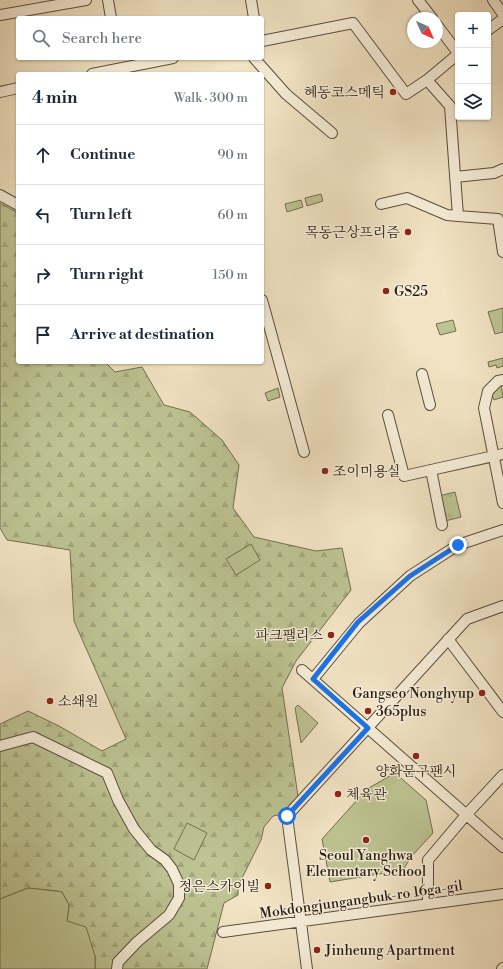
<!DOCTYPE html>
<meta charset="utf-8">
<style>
:root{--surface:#fff;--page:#f2f2f3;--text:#1f2937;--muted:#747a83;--line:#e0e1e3}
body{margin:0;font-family:"Libre Bodoni","Noto Serif KR",serif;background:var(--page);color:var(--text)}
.controls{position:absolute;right:12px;top:12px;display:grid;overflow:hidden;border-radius:4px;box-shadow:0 1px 3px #0004}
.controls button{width:36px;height:36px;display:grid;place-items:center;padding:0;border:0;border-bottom:1px solid var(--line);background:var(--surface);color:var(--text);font:20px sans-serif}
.compass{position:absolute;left:407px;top:12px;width:36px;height:36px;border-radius:50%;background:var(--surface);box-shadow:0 1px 3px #0004;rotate:135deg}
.stop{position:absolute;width:12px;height:12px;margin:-9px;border:3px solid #1a73e8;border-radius:50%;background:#fff}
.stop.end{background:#1a73e8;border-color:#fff;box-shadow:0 1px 4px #0008}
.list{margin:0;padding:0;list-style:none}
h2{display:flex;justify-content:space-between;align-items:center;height:52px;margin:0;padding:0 16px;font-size:17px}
h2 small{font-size:13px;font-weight:400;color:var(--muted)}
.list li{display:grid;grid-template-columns:26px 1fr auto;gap:12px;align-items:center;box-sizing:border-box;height:60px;padding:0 16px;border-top:1px solid var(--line)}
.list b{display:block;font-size:15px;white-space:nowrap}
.list em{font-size:13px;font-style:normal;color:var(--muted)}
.icon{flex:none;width:22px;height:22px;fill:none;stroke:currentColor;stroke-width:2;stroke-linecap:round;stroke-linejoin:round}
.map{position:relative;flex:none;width:503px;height:969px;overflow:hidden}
.search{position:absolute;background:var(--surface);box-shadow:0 1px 3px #0004;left:16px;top:16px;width:248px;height:44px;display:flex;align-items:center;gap:10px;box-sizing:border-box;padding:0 14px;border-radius:4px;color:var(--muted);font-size:15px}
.panel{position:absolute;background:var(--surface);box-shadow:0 1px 3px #0004;left:16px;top:72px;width:248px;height:292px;border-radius:4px}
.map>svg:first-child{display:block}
.grass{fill:url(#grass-tufts);stroke:#726f52}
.forest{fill:url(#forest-firs);stroke:#726f52}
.green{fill:#bdc392;stroke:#726f52}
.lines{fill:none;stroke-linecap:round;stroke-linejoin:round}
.minor-casing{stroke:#5a4d3f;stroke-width:12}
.minor{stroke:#f6edd8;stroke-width:10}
.route{stroke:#1a73e8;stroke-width:5}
.poi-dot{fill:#8f2418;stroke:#f6edd8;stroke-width:1.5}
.labels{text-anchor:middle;stroke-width:3;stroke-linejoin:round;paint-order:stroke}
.poi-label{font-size:14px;fill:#271b13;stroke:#f6edd8;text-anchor:start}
.street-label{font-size:14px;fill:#271b13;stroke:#f6edd8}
</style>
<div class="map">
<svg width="503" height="969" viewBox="0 0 503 969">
<defs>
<pattern id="grass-tufts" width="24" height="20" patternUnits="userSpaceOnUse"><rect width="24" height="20" fill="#bdc392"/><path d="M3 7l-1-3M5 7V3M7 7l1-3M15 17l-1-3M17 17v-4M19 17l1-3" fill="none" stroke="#a2a77d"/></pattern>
<pattern id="forest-firs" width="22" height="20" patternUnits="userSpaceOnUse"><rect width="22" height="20" fill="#bdc392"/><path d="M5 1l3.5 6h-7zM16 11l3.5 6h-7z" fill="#a2a77d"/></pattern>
</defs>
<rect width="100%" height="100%" fill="#f1e3c3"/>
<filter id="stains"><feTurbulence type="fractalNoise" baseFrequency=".005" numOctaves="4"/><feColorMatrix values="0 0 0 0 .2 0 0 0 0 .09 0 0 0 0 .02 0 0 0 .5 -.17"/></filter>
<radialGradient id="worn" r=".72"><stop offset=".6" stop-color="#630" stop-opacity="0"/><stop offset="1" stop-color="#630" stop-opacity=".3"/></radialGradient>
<path class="grass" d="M 455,492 L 461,517 L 445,521 L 439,496 Z"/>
<path class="forest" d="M 0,203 L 18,213 L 18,362 L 105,362 L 115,372 L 142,367 L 164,405 L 190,412 L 222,440 L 239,465 L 233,508 L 254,537 L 316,551 L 342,548 L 351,590 L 296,661 L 282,688 L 298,796 L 283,814 L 273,816 L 264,827 L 261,840 L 238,886 L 238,895 L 224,903 L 207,969 L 95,969 L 95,956 L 67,921 L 69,905 L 62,892 L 56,891 L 28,888 L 0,899 L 0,724 L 28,711 L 59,726 L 102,751 L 126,739 L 74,621 L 70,550 L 7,540 L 0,528 Z"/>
<path class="green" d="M 321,194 L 323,201 L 307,206 L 305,198 Z
M 301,200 L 303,207 L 287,212 L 285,204 Z
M 503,308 L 503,332 L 495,334 L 488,312 Z
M 453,320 L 456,331 L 440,335 L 436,324 Z
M 503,358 L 503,366 L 497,368 L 496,365 L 489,367 L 488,362 Z
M 501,385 L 503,397 L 494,400 L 493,397 L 490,398 L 490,393 Z
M 278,388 L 280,397 L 268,401 L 265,393 Z
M 251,544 L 260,560 L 236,575 L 226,559 Z
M 298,705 L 318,723 L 301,743 L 295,708 Z
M 395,773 L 426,800 L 433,833 L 411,857 L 403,870 L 330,882 L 322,839 L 367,789 Z
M 187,823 L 207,833 L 194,860 L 174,849 Z
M 28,888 L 56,891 L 62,892 L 69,905 L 67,921 L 86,927 L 95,956 L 95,969 L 0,969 L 0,899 Z"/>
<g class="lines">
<defs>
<path id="minor" d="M 108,0 L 111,18
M 251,0 L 254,18
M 418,0 L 432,18
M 493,0 L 503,14
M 0,15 L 86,0
M 437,25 L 458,53
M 488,30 L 503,19
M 262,41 L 353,23 L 406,94 L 427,80 L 458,54
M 254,58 L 286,94 L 332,133
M 92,74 L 173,58
M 427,80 L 450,106 L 458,216 L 498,219 L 503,252
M 0,92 L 18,88
M 455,177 L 494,173 L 503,169
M 0,195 L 18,205
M 381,204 L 407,198 L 447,215 L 458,216
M 262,300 L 304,452
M 422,374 L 430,405
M 503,380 L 498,381 L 488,391 L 484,408 L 503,503
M 388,415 L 404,476 L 503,454
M 431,470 L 442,525
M 448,639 L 503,712
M 302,670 L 503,847
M 313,679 L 359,623 L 410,576 L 458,545 L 503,530
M 0,746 L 33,737 L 107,773 L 118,800 L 134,829 L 151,850 L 165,860 L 172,869 L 179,884 L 179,898 L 169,915 L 137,942 L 118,962 L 117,969
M 428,904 L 428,860 L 466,815 L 503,775
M 223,932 L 503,894
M 307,969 L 287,816 L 467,619 L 503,606
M 502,969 L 503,968"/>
</defs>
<use href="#minor" class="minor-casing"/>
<use href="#minor" class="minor"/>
</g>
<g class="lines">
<path class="route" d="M 287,816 L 368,728 L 313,679 L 358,622 L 410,576 L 458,545"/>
</g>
<g class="poi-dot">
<circle cx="393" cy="92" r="4"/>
<circle cx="408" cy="232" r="4"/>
<circle cx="386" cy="291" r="4"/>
<circle cx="325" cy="471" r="4"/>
<circle cx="331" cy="635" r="4"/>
<circle cx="482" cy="693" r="4"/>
<circle cx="50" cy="701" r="4"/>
<circle cx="368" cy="711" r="4"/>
<circle cx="416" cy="756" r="4"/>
<circle cx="338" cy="794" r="4"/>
<circle cx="366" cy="840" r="4"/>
<circle cx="268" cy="886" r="4"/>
<circle cx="317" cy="950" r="4"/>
</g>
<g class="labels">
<g class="poi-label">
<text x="385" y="97" text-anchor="end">혜동코스메틱</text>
<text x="400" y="237" text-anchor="end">목동근상프리즘</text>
<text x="394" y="296">GS25</text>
<text x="333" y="476">조이미용실</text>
<text x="323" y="640" text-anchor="end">파크팰리스</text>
<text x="474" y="698" text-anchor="end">Gangseo Nonghyup</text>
<text x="58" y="706">소쇄원</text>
<text x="376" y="716">365plus</text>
<text x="416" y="776" text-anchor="middle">양화문구팬시</text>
<text x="346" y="799">체육관</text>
<text x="366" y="860" text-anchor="middle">Seoul Yanghwa<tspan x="366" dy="16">Elementary School</tspan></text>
<text x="260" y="891" text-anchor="end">정은스카이빌</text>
<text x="325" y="955">Jinheung Apartment</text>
</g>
<g class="street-label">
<text transform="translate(361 899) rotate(-8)" y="5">Mokdongjungangbuk-ro 16ga-gil</text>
</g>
</g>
<rect width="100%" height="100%" filter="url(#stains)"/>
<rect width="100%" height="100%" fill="url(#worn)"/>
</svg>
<div class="controls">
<button>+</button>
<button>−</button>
<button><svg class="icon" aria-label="layers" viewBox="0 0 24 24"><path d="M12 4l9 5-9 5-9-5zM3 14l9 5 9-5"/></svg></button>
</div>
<svg class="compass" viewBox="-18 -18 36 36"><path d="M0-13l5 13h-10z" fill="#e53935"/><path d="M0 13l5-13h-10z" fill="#747a83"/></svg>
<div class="stop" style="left:287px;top:816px"></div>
<div class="stop end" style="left:458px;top:545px"></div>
<div class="search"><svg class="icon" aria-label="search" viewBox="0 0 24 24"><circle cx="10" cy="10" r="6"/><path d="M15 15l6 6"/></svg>Search here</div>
<section class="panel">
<h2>4 min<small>Walk · 300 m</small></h2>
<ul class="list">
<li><svg class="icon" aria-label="ahead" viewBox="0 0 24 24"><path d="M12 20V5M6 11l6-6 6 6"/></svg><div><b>Continue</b></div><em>90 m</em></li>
<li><svg class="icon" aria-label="left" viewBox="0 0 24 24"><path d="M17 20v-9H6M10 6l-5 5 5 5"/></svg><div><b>Turn left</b></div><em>60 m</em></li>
<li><svg class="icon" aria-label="right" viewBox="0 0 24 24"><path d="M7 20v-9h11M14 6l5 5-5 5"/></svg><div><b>Turn right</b></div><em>150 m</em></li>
<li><svg class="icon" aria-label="arrive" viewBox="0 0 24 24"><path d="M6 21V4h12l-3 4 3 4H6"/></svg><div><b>Arrive at destination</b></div></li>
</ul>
</section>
</div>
